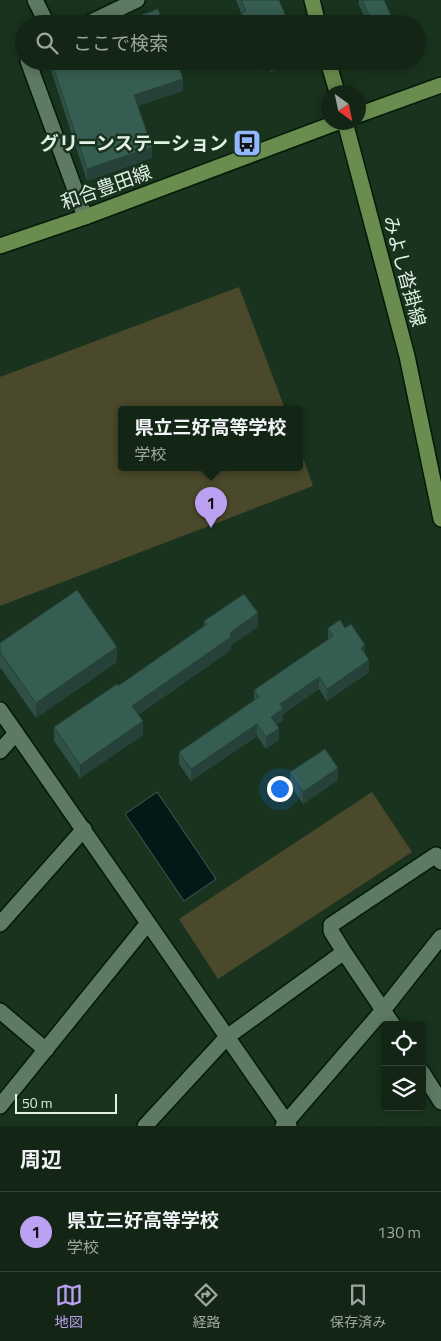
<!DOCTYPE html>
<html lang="ja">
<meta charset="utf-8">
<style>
:root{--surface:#132616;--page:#1c2e1f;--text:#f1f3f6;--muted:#9da5a1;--line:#324335;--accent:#bca0f2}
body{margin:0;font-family:"Titillium Web","Noto Sans JP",sans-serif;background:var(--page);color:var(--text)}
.controls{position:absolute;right:15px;bottom:15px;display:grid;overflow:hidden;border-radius:5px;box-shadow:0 2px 12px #0003}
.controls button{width:45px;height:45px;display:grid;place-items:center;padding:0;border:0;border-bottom:1px solid var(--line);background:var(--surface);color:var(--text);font:25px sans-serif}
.compass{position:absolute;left:321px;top:85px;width:45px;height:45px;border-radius:50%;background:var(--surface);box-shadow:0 2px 12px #0003;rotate:147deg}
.scale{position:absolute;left:15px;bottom:12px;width:102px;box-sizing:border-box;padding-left:5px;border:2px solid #e0f0e3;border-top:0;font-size:14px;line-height:18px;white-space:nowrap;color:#e0f0e3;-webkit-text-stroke:4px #19331e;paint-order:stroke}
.you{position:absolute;left:279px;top:788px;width:18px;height:18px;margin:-12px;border:4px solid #fff;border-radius:50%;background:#1a73e8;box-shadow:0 0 0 8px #1a73e833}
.badge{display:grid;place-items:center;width:32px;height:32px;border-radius:50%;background:var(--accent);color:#111;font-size:16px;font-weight:700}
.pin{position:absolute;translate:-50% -41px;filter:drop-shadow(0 1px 2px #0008)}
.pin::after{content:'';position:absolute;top:26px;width:18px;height:15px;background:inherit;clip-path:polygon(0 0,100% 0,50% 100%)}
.popup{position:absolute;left:118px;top:406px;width:185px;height:65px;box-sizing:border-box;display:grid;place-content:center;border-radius:5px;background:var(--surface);filter:drop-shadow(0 1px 4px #0005);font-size:16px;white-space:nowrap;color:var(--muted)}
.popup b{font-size:19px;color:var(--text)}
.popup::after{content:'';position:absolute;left:50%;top:100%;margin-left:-10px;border:10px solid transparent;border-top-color:var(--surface)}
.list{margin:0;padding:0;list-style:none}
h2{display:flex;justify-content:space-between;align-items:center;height:65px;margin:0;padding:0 20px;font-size:21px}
h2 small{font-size:16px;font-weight:400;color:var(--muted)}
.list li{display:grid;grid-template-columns:32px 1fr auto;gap:15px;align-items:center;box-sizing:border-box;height:80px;padding:0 20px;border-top:1px solid var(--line)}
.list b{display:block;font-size:19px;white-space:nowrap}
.list p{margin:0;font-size:16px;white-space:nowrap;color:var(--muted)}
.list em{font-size:16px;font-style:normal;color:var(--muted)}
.icon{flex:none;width:28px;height:28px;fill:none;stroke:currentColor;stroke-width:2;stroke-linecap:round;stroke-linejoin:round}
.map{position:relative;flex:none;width:441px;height:1126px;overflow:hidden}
.search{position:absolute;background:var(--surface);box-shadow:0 2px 12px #0003;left:15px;right:15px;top:15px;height:55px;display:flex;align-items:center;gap:12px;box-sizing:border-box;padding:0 18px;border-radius:28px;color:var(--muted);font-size:19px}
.sheet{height:145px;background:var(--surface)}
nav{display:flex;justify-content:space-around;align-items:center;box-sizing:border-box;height:70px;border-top:1px solid var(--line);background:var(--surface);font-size:14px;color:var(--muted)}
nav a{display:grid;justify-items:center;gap:2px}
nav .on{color:var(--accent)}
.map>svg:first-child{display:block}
.pitch{fill:#4b492b}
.water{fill:#051818;stroke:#475955}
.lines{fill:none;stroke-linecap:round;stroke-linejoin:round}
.street-casing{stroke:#021a08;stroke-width:18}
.secondary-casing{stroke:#021a08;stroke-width:18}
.street{stroke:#5e7a63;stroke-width:15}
.secondary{stroke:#6a8d4f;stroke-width:15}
.wall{fill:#2e5046}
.shaded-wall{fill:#264139}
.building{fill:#365d51;stroke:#264139}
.labels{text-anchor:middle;stroke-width:5;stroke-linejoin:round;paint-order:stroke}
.poi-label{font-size:19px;font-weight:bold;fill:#e0f0e3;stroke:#19331e;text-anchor:end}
.street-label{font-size:19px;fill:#e0f0e3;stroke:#19331e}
</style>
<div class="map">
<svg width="441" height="1126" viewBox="0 0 441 1126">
<rect width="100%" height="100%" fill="#19331e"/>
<path class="pitch" d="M 239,287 L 285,409 L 122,409 L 122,467 L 300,467 L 300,449 L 313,486 L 0,606 L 0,377 Z
M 372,792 L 412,852 L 218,979 L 179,919 Z"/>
<path class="water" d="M 157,792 L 216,879 L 184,901 L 125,814 Z"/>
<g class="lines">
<defs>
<path id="street" d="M 35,0 L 47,24
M 87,24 L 137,0
M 28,61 L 85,217
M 0,710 L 289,1126
M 0,751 L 16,733
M 0,924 L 84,829
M 344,952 L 331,931 L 331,925 L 436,855 L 441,862
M 0,1011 L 46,1050
M 422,1072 L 441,1102
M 0,1106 L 148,923
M 145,1126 L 227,1037 L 344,952 L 393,1025
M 283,1126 L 384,1009 L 441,937"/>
<path id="secondary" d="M 312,0 L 318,24
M 328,61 L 337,92
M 358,115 L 441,85
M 345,122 L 407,356 L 441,519
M 0,246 L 85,217 L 338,122"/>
</defs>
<use href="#street" class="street-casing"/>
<use href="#secondary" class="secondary-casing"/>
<use href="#street" class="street"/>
<use href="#secondary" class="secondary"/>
</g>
<path class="wall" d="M 236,0 L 279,0 L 289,24 L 242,24 L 242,15 Z
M 359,0 L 384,0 L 395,24 L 368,24 L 359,5 Z
M 48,61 L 177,61 L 183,91 L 137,106 L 152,158 L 87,181 Z
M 256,61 L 296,61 L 271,72 L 269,67 L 260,71 Z
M 204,621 L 258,627 L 231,645 L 231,650 L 138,715 L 143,735 L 80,778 L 54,741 L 54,727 L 118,686 L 204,626 Z
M 328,628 L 345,628 L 365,654 L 369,672 L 327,701 L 319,689 L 283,714 L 283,720 L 276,725 L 279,740 L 266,749 L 257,736 L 191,781 L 179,764 L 179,752 L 254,701 L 254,690 L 328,640 Z
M 0,643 L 117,662 L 36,718 L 0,667 Z
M 290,772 L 338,780 L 303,804 L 290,784 Z"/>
<path class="shaded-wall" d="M 260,61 L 269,61 L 269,67 L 260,71 Z
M 271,61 L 296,61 L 271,72 Z
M 183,79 L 183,91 L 134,107 L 134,95 Z
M 152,147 L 152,158 L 87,181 L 87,169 Z
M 258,613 L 258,627 L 231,645 L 231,650 L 132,719 L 132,706 L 230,633 Z
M 365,645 L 365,656 L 361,648 Z
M 117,647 L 117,662 L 36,718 L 36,703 Z
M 369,660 L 369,672 L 327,701 L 327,689 Z
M 319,677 L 319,689 L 283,714 L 283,720 L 271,728 L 271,717 L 280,704 Z
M 143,721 L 143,735 L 80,778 L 80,765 Z
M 257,724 L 257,736 L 191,781 L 191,769 Z
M 279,728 L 279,740 L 266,749 L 266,737 Z
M 338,768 L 338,780 L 303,804 L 303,792 Z"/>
<path class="building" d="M 241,0 L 279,0 L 289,24 L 246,24 L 242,13 L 246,11 Z
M 362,0 L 384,0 L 395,24 L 373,24 Z
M 158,9 L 163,24 L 117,24 Z
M 51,61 L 177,61 L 183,79 L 134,95 L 152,147 L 87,169 Z
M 77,590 L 117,647 L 36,703 L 0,652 L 0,643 Z
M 244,594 L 258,613 L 230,633 L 231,637 L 132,706 L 143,721 L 80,765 L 54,727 L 117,684 L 118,686 L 207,624 L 204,621 Z
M 340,620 L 345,628 L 351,624 L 365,645 L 361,648 L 369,660 L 327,689 L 319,677 L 280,704 L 283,709 L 271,717 L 279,728 L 266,737 L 257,724 L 191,769 L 179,752 L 259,697 L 254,690 L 333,636 L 328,628 Z
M 325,749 L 338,768 L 303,792 L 290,772 Z"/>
<defs>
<symbol id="bus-square" viewBox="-11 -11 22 22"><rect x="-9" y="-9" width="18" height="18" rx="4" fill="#91b8fd" stroke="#19331e"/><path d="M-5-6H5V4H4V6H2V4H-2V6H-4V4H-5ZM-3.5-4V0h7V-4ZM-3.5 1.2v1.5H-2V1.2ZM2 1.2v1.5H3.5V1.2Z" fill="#111"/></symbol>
</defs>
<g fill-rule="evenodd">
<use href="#bus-square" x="231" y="127" width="32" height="32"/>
</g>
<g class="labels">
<g class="poi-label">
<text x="228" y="150">グリーンステーション</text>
</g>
<g class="street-label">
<text transform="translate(106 187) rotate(-20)" y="7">和合豊田線</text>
<text transform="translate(405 271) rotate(75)" y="7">みよし沓掛線</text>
</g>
</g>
</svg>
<div class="controls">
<button><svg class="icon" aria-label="locate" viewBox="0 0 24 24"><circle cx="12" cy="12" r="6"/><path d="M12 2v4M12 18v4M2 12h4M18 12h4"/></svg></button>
<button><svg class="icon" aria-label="layers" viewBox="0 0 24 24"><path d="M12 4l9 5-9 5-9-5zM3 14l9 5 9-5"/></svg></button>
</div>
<svg class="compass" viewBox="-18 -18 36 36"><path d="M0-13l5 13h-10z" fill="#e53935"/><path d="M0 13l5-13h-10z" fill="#9da5a1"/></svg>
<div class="scale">50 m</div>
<div class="you"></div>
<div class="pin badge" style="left:211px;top:528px">1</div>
<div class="popup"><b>県立三好高等学校</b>学校</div>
<div class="search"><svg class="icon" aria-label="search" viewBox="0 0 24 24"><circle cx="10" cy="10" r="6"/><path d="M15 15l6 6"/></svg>ここで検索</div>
</div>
<section class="sheet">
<h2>周辺<small></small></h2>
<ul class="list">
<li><span class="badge">1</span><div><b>県立三好高等学校</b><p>学校</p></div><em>130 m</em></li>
</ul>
</section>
<nav>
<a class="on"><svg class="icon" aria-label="map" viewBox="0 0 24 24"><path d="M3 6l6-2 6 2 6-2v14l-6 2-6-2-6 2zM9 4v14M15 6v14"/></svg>地図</a>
<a><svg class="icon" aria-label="directions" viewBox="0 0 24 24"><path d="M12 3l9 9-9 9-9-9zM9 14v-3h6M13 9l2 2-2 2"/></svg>経路</a>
<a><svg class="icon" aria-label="saved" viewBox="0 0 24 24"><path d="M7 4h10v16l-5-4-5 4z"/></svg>保存済み</a>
</nav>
